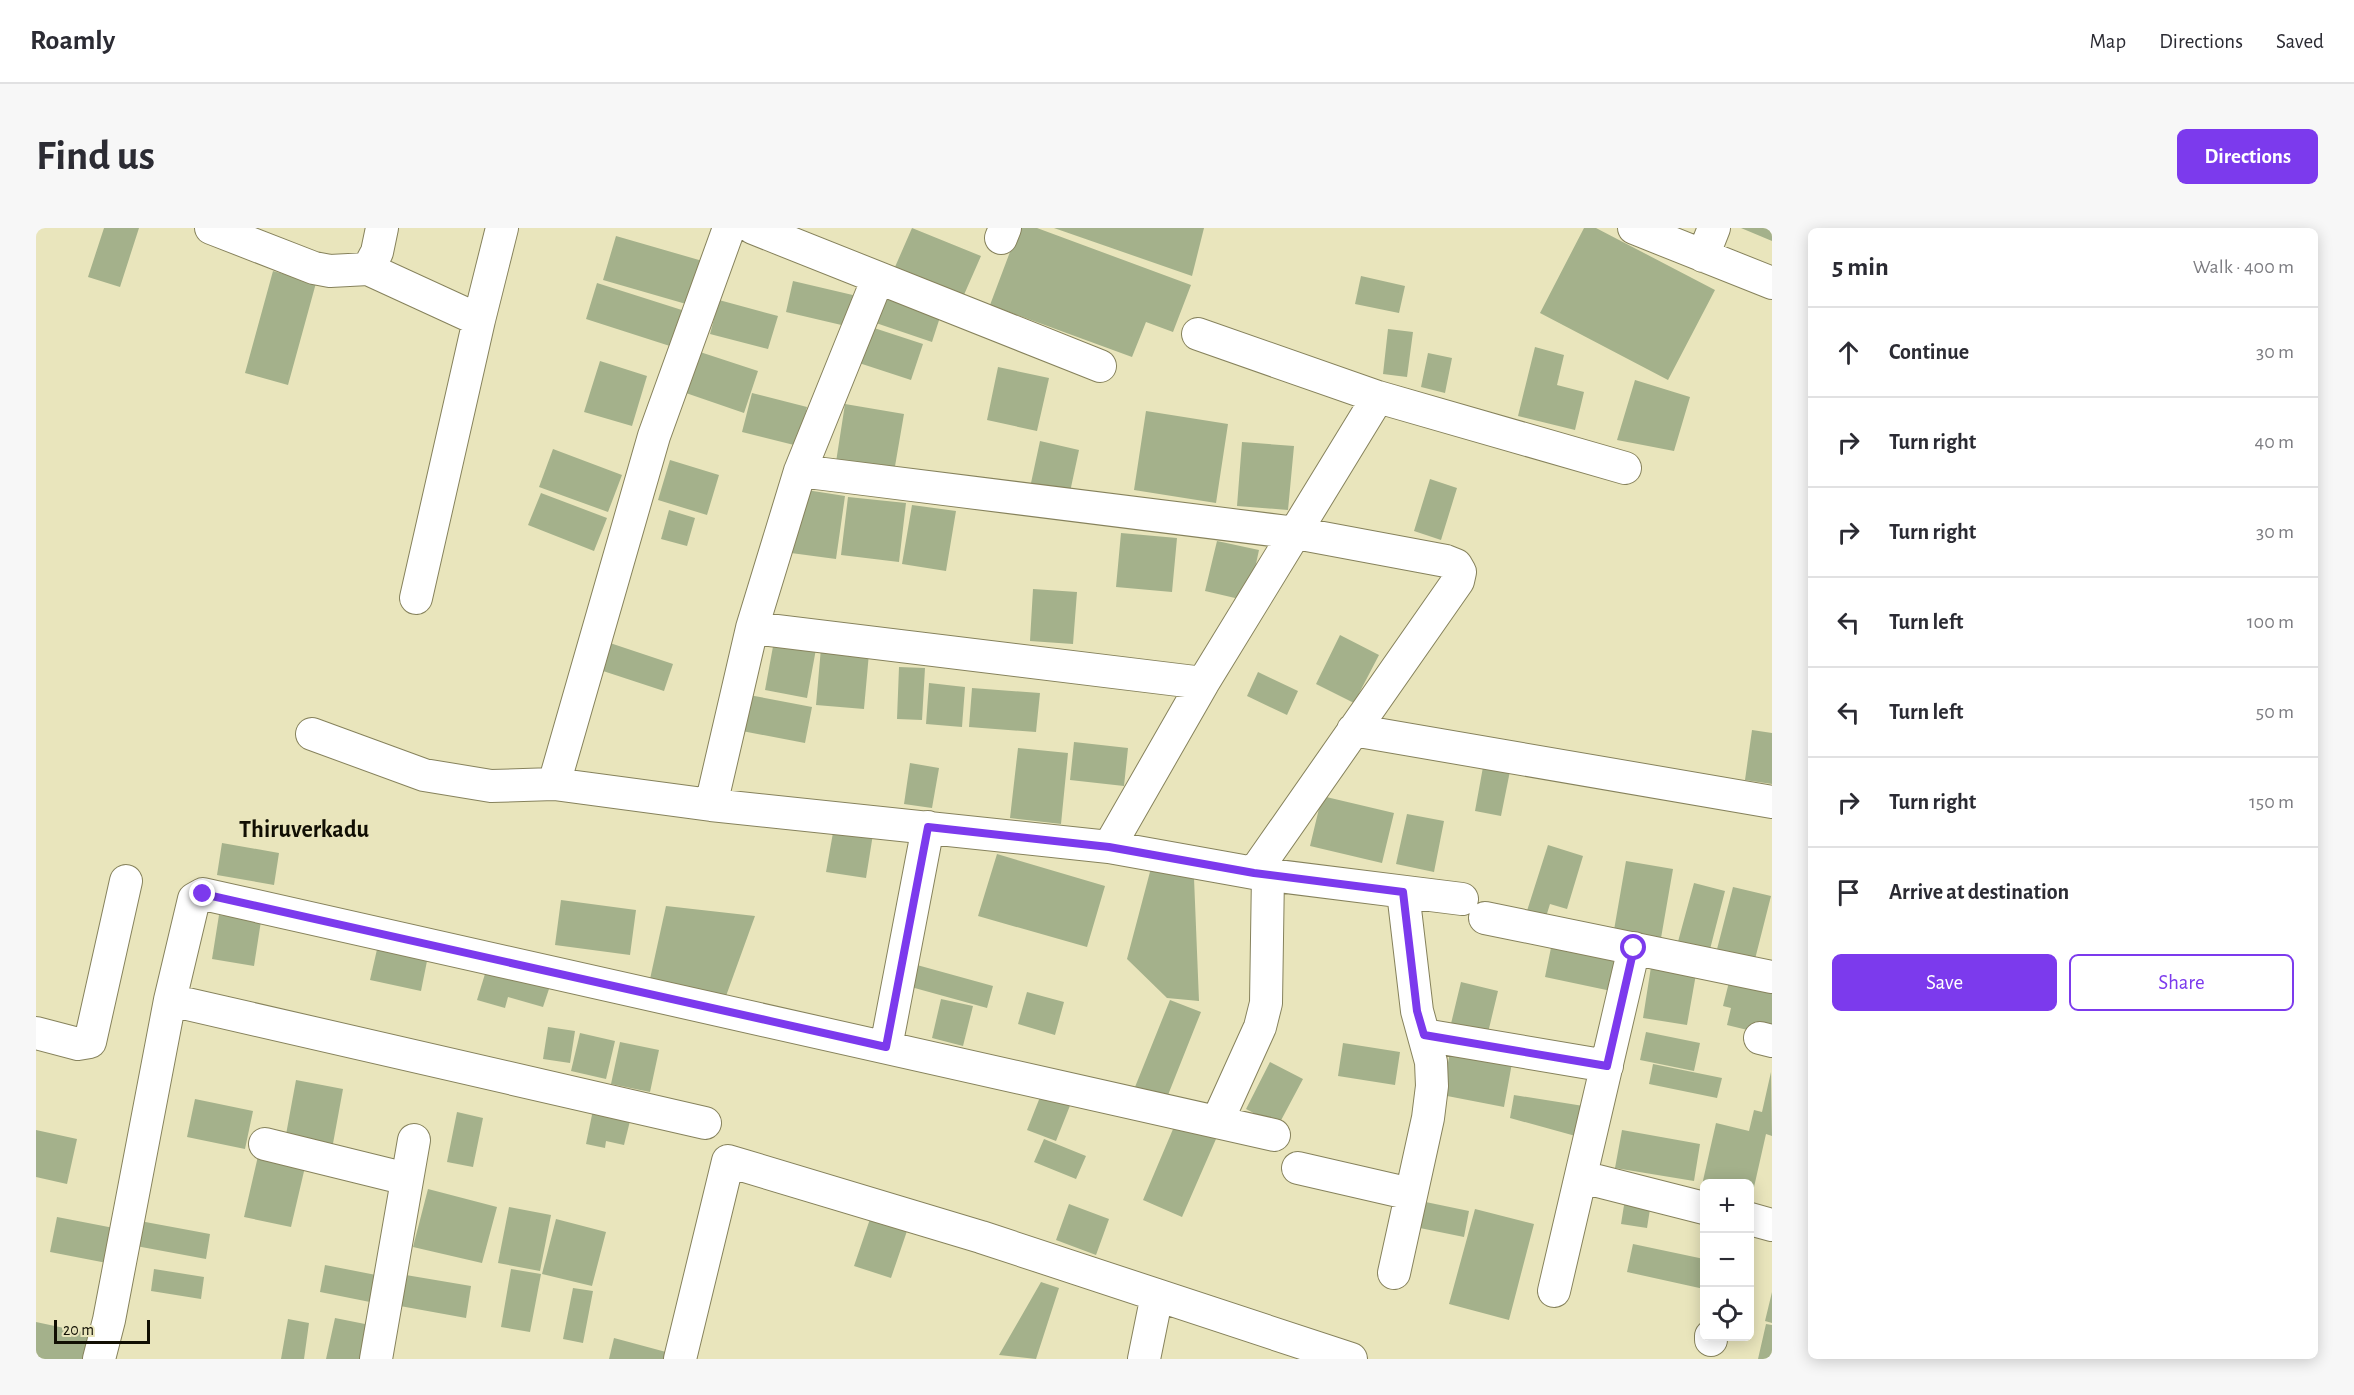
<!DOCTYPE html>
<meta charset="utf-8">
<style>
:root{--surface:#fff;--page:#f7f7f7;--text:#2b2b33;--muted:#7c7c81;--line:#e1e1e2;--accent:#7c3aed}
body{margin:0;font-family:"Alegreya Sans",sans-serif;background:var(--page);color:var(--text)}
.controls{position:absolute;right:18px;bottom:18px;display:grid;overflow:hidden;border-radius:9px;box-shadow:0 3px 15px #0003}
.controls button{width:54px;height:54px;display:grid;place-items:center;padding:0;border:0;border-bottom:2px solid var(--line);background:var(--surface);color:var(--text);font:30px sans-serif}
.scale{position:absolute;left:18px;bottom:15px;width:96px;box-sizing:border-box;padding-left:6px;border:3px solid #110f03;border-top:0;font-size:16px;line-height:21px;white-space:nowrap;color:#110f03;-webkit-text-stroke:4px #e9e5bc;paint-order:stroke}
.stop{position:absolute;width:18px;height:18px;margin:-14px;border:4px solid #7c3aed;border-radius:50%;background:#fff}
.stop.end{background:#7c3aed;border-color:#fff;box-shadow:0 2px 6px #0008}
.list{margin:0;padding:0;list-style:none}
h2{display:flex;justify-content:space-between;align-items:center;height:78px;margin:0;padding:0 24px;font-size:26px}
h2 small{font-size:20px;font-weight:400;color:var(--muted)}
.list li{display:grid;grid-template-columns:39px 1fr auto;gap:18px;align-items:center;box-sizing:border-box;height:90px;padding:0 24px;border-top:2px solid var(--line)}
.list b{display:block;font-size:22px;white-space:nowrap}
.list em{font-size:20px;font-style:normal;color:var(--muted)}
.actions{display:flex;gap:12px;padding:18px 24px}
.actions a{flex:1;padding:14px 0;border:2px solid var(--accent);border-radius:9px;text-align:center;font-size:21px;color:var(--accent)}
.actions .main{background:var(--accent);color:#fff}
.icon{flex:none;width:33px;height:33px;fill:none;stroke:currentColor;stroke-width:2;stroke-linecap:round;stroke-linejoin:round}
.map{position:relative;flex:none;width:1736px;height:1131px;overflow:hidden;border-radius:9px}
header{display:flex;align-items:center;gap:36px;box-sizing:border-box;height:84px;padding:0 30px;background:var(--surface);border-bottom:2px solid var(--line)}
header strong{font-size:28px}
nav{display:flex;gap:33px;margin-inline-start:auto;font-size:21px}
.intro{display:flex;align-items:center;justify-content:space-between;box-sizing:border-box;height:144px;padding:0 36px}
h1{margin:0;font-size:42px}
.button{padding:15px 27px;border-radius:9px;background:var(--accent);color:#fff;font-size:21px;font-weight:700}
main{display:flex;gap:36px;padding:0 36px}
aside{flex:1;background:var(--surface);border-radius:9px;box-shadow:0 3px 15px #0003}
.map>svg:first-child{display:block}
.building{fill:#a4b18b}
.lines{fill:none;stroke-linecap:round;stroke-linejoin:round}
.minor-casing{stroke:#86825c;stroke-width:34}
.minor{stroke:#fff;stroke-width:32}
.route{stroke:#7c3aed;stroke-width:8}
.labels{text-anchor:middle;stroke-width:5;stroke-linejoin:round;paint-order:stroke}
.district-label{font-size:24px;font-weight:bold;fill:#110f03;stroke:#e9e5bc}
</style>
<header>
<strong>Roamly</strong>
<nav><a>Map</a><a>Directions</a><a>Saved</a></nav>
</header>
<div class="intro"><h1>Find us</h1><a class="button">Directions</a></div>
<main>
<div class="map">
<svg width="1736" height="1131" viewBox="0 0 1736 1131">
<rect width="100%" height="100%" fill="#e9e5bc"/>
<path class="building" d="M 68,0 L 103,0 L 84,59 L 52,49 Z
M 876,0 L 945,28 L 927,69 L 859,39 Z
M 983,0 L 1001,0 L 1155,57 L 1137,104 L 1110,94 L 1096,129 L 954,77 Z
M 1018,0 L 1168,0 L 1156,48 Z
M 1548,0 L 1560,0 L 1679,62 L 1632,152 L 1504,85 Z
M 1705,0 L 1736,0 L 1736,13 Z
M 580,8 L 670,34 L 657,78 L 567,52 Z
M 237,43 L 280,55 L 252,157 L 209,145 Z
M 1325,48 L 1369,58 L 1363,85 L 1319,76 Z
M 757,53 L 821,68 L 814,99 L 750,84 Z
M 561,55 L 649,83 L 637,119 L 550,91 Z
M 848,63 L 906,83 L 896,114 L 837,94 Z
M 683,72 L 742,88 L 732,121 L 674,106 Z
M 832,98 L 887,116 L 875,152 L 820,134 Z
M 1352,101 L 1377,104 L 1371,149 L 1347,146 Z
M 1499,119 L 1528,127 L 1521,157 L 1548,164 L 1539,202 L 1482,188 Z
M 661,123 L 722,143 L 708,185 L 647,164 Z
M 1392,125 L 1416,130 L 1409,165 L 1385,159 Z
M 564,133 L 611,148 L 596,198 L 548,184 Z
M 962,139 L 1013,150 L 1001,203 L 951,192 Z
M 1599,152 L 1654,169 L 1638,223 L 1581,212 Z
M 716,165 L 771,179 L 762,218 L 706,204 Z
M 809,176 L 868,186 L 858,244 L 800,234 Z
M 1110,183 L 1192,196 L 1180,275 L 1098,262 Z
M 1004,213 L 1043,222 L 1034,264 L 995,255 Z
M 1206,214 L 1258,218 L 1252,282 L 1201,278 Z
M 517,221 L 586,247 L 572,284 L 503,259 Z
M 634,232 L 683,247 L 671,287 L 622,272 Z
M 1394,251 L 1421,260 L 1405,312 L 1378,303 Z
M 764,261 L 809,268 L 800,331 L 755,325 Z
M 505,265 L 571,290 L 558,323 L 492,297 Z
M 812,269 L 870,275 L 863,334 L 805,327 Z
M 876,277 L 920,283 L 910,343 L 866,336 Z
M 633,282 L 659,290 L 651,318 L 625,311 Z
M 1085,305 L 1141,310 L 1136,364 L 1080,359 Z
M 1181,313 L 1223,322 L 1212,373 L 1169,363 Z
M 997,361 L 1041,364 L 1037,416 L 994,413 Z
M 1304,407 L 1343,427 L 1318,475 L 1280,456 Z
M 738,413 L 780,421 L 771,470 L 729,462 Z
M 574,415 L 637,436 L 628,463 L 564,442 Z
M 785,420 L 833,425 L 828,481 L 780,477 Z
M 863,439 L 889,440 L 886,492 L 861,491 Z
M 1222,444 L 1262,463 L 1251,487 L 1211,468 Z
M 893,455 L 929,459 L 926,499 L 890,496 Z
M 936,460 L 1004,465 L 1000,504 L 933,499 Z
M 713,467 L 776,479 L 769,515 L 706,503 Z
M 1716,502 L 1736,505 L 1736,556 L 1709,552 Z
M 1038,514 L 1092,520 L 1088,558 L 1034,552 Z
M 982,520 L 1032,525 L 1025,596 L 974,590 Z
M 1449,528 L 1476,533 L 1465,588 L 1439,583 Z
M 874,535 L 903,540 L 896,580 L 868,576 Z
M 1286,568 L 1358,585 L 1346,635 L 1274,618 Z
M 1371,586 L 1408,593 L 1398,644 L 1360,636 Z
M 798,599 L 837,606 L 830,650 L 790,644 Z
M 186,615 L 243,625 L 238,657 L 181,647 Z
M 1512,617 L 1547,628 L 1531,681 L 1514,676 L 1509,692 L 1490,686 Z
M 961,626 L 1069,658 L 1051,719 L 942,688 Z
M 1590,633 L 1637,641 L 1625,710 L 1578,702 Z
M 1115,640 L 1158,650 L 1163,773 L 1131,770 L 1091,731 Z
M 1658,655 L 1689,663 L 1672,729 L 1640,721 Z
M 1697,659 L 1735,668 L 1717,739 L 1679,729 Z
M 525,672 L 600,682 L 594,727 L 519,717 Z
M 630,678 L 719,688 L 690,768 L 614,751 Z
M 183,687 L 225,693 L 218,738 L 176,731 Z
M 1516,715 L 1587,729 L 1580,764 L 1509,749 Z
M 342,717 L 392,728 L 385,763 L 334,752 Z
M 452,736 L 515,755 L 507,779 L 472,769 L 469,780 L 441,772 Z
M 881,737 L 957,758 L 951,780 L 875,759 Z
M 1615,739 L 1660,746 L 1651,797 L 1607,790 Z
M 1694,750 L 1736,760 L 1736,808 L 1691,797 L 1695,780 L 1687,778 Z
M 1425,754 L 1462,763 L 1450,813 L 1413,804 Z
M 991,764 L 1028,774 L 1019,807 L 982,796 Z
M 905,771 L 937,778 L 927,818 L 896,810 Z
M 1134,772 L 1165,784 L 1130,872 L 1099,859 Z
M 512,799 L 539,803 L 534,835 L 507,831 Z
M 1610,804 L 1664,815 L 1658,843 L 1604,832 Z
M 544,805 L 579,813 L 570,851 L 535,843 Z
M 584,814 L 623,822 L 614,864 L 575,856 Z
M 1307,815 L 1364,824 L 1359,857 L 1302,848 Z
M 1414,824 L 1476,835 L 1468,879 L 1406,867 Z
M 1234,834 L 1267,851 L 1242,898 L 1210,881 Z
M 1617,836 L 1686,850 L 1681,870 L 1613,856 Z
M 1735,844 L 1736,908 L 1730,906 L 1716,968 L 1714,968 L 1714,956 L 1666,957 L 1680,895 L 1713,903 L 1718,882 L 1726,884 Z
M 260,852 L 307,861 L 296,921 L 249,912 Z
M 1008,859 L 1037,870 L 1020,913 L 991,902 Z
M 1478,867 L 1560,880 L 1554,912 L 1474,890 Z
M 159,871 L 217,883 L 209,921 L 151,909 Z
M 558,877 L 594,893 L 588,917 L 570,913 L 569,920 L 550,916 Z
M 421,884 L 447,890 L 437,939 L 411,934 Z
M 1140,894 L 1180,911 L 1146,989 L 1107,972 Z
M 0,902 L 41,911 L 31,956 L 0,949 Z
M 1586,902 L 1664,916 L 1658,953 L 1579,940 Z
M 1008,911 L 1050,928 L 1040,951 L 998,934 Z
M 222,928 L 269,939 L 255,999 L 208,989 Z
M 392,961 L 461,979 L 446,1035 L 377,1019 Z
M 1589,971 L 1615,975 L 1611,1000 L 1585,996 Z
M 1380,972 L 1433,983 L 1428,1009 L 1374,998 Z
M 1033,976 L 1073,991 L 1060,1027 L 1020,1012 Z
M 473,979 L 515,987 L 504,1043 L 462,1035 Z
M 1439,981 L 1498,996 L 1473,1092 L 1413,1076 Z
M 21,989 L 83,1001 L 76,1036 L 14,1024 Z
M 520,991 L 570,1004 L 556,1058 L 506,1046 Z
M 834,991 L 871,1003 L 855,1050 L 818,1038 Z
M 104,993 L 174,1006 L 170,1031 L 100,1018 Z
M 1597,1016 L 1668,1031 L 1668,1061 L 1591,1044 Z
M 289,1037 L 340,1047 L 334,1074 L 284,1064 Z
M 118,1041 L 168,1049 L 165,1071 L 115,1063 Z
M 475,1041 L 505,1046 L 494,1104 L 465,1099 Z
M 358,1045 L 435,1058 L 430,1090 L 353,1076 Z
M 1005,1054 L 1023,1060 L 1000,1131 L 963,1127 Z
M 537,1060 L 557,1063 L 547,1115 L 527,1111 Z
M 1736,1064 L 1736,1095 L 1729,1093 Z
M 299,1090 L 334,1097 L 327,1131 L 290,1131 Z
M 252,1091 L 273,1095 L 268,1131 L 245,1131 Z
M 0,1094 L 61,1107 L 56,1131 L 0,1131 Z
M 1730,1096 L 1736,1097 L 1736,1131 L 1722,1131 Z
M 578,1110 L 630,1124 L 628,1131 L 573,1131 Z"/>
<g class="lines">
<defs>
<path id="minor" d="M 175,0 L 278,40 L 294,43 L 332,41 L 341,24 L 346,0
M 693,0 L 618,208 L 518,556 L 675,577 L 1073,619 L 1218,645 L 1426,671
M 717,0 L 1064,138
M 1598,0 L 1736,55
M 965,10 L 969,0
M 1667,28 L 1678,0
M 332,41 L 443,92 L 466,0
M 1162,106 L 1342,169
M 764,243 L 1260,305 L 1410,333 L 1420,337 L 1424,344 L 1422,353 L 1218,645
M 380,370 L 443,92
M 716,400 L 1167,455
M 1317,502 L 1736,574
M 276,506 L 388,547 L 455,558 L 518,556
M 675,577 L 716,400 L 764,243 L 842,50
M 1073,619 L 1167,455 L 1342,169 L 1589,240
M 1449,690 L 1736,749
M 134,772 L 669,895
M 0,805 L 42,816 L 54,814 L 90,653
M 1388,807 L 1571,838
M 1724,810 L 1736,813
M 850,819 L 892,599
M 1181,894 L 1224,799 L 1230,775 L 1232,646
M 229,916 L 371,951
M 1262,940 L 1375,966
M 1546,949 L 1668,980
M 1714,991 L 1736,997
M 1358,1045 L 1392,890 L 1396,858 L 1395,834 L 1381,783 L 1367,664
M 1518,1063 L 1598,720
M 1675,1112 L 1675,1108
M 63,1131 L 73,1092 L 134,772 L 158,671 L 167,666 L 1238,907
M 340,1131 L 378,912
M 644,1131 L 692,933 L 945,1009 L 1315,1131
M 1108,1131 L 1121,1067"/>
</defs>
<use href="#minor" class="minor-casing"/>
<use href="#minor" class="minor"/>
</g>
<g class="lines">
<path class="route" d="M 167,666 L 850,819 L 892,599 L 1073,619 L 1218,645 L 1367,664 L 1381,783 L 1388,807 L 1571,838 L 1598,720"/>
</g>
<g class="labels">
<g class="district-label">
<text x="268" y="609">Thiruverkadu</text>
</g>
</g>
</svg>
<div class="controls">
<button>+</button>
<button>−</button>
<button><svg class="icon" aria-label="locate" viewBox="0 0 24 24"><circle cx="12" cy="12" r="6"/><path d="M12 2v4M12 18v4M2 12h4M18 12h4"/></svg></button>
</div>
<div class="scale">20 m</div>
<div class="stop" style="left:1598px;top:720px"></div>
<div class="stop end" style="left:167px;top:666px"></div>
</div>
<aside>
<h2>5 min<small>Walk · 400 m</small></h2>
<ul class="list">
<li><svg class="icon" aria-label="ahead" viewBox="0 0 24 24"><path d="M12 20V5M6 11l6-6 6 6"/></svg><div><b>Continue</b></div><em>30 m</em></li>
<li><svg class="icon" aria-label="right" viewBox="0 0 24 24"><path d="M7 20v-9h11M14 6l5 5-5 5"/></svg><div><b>Turn right</b></div><em>40 m</em></li>
<li><svg class="icon" aria-label="right" viewBox="0 0 24 24"><path d="M7 20v-9h11M14 6l5 5-5 5"/></svg><div><b>Turn right</b></div><em>30 m</em></li>
<li><svg class="icon" aria-label="left" viewBox="0 0 24 24"><path d="M17 20v-9H6M10 6l-5 5 5 5"/></svg><div><b>Turn left</b></div><em>100 m</em></li>
<li><svg class="icon" aria-label="left" viewBox="0 0 24 24"><path d="M17 20v-9H6M10 6l-5 5 5 5"/></svg><div><b>Turn left</b></div><em>50 m</em></li>
<li><svg class="icon" aria-label="right" viewBox="0 0 24 24"><path d="M7 20v-9h11M14 6l5 5-5 5"/></svg><div><b>Turn right</b></div><em>150 m</em></li>
<li><svg class="icon" aria-label="arrive" viewBox="0 0 24 24"><path d="M6 21V4h12l-3 4 3 4H6"/></svg><div><b>Arrive at destination</b></div></li>
</ul>
<div class="actions"><a class="main">Save</a><a>Share</a></div>
</aside>
</main>
